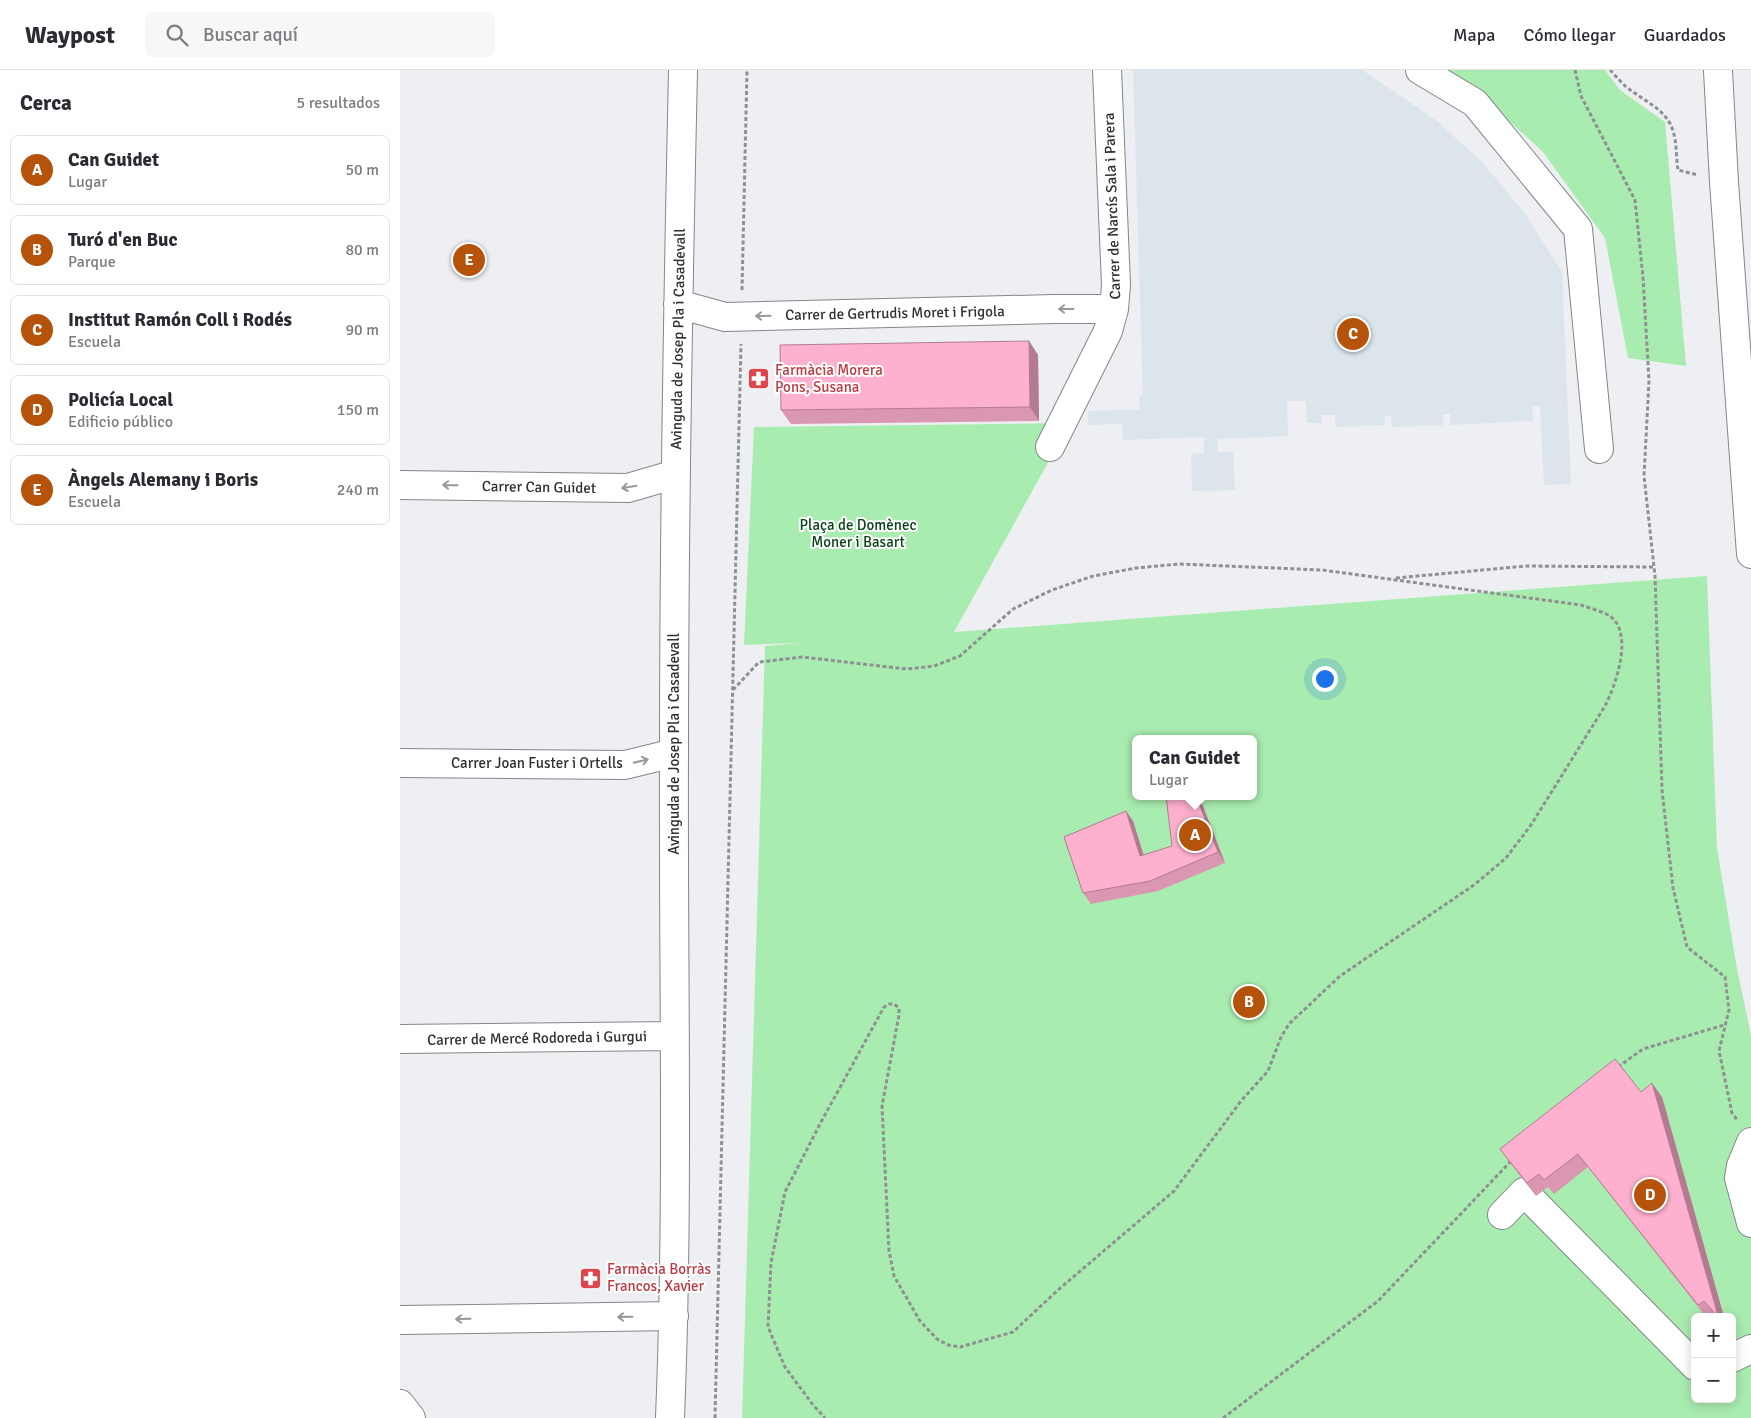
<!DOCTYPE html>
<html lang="es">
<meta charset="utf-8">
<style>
:root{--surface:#fff;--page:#f7f7f7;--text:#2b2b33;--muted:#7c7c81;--line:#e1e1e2;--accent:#b45309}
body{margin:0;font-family:Signika,sans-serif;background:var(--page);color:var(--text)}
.controls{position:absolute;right:15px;bottom:15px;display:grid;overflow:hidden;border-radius:8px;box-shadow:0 2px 12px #0003}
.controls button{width:45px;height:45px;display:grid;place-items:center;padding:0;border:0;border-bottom:1px solid var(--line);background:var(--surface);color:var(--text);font:25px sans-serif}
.you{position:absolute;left:924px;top:608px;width:18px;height:18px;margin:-12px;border:4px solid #fff;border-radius:50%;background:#1a73e8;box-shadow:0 0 0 8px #1a73e833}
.badge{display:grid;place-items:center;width:32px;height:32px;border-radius:50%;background:var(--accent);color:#fff;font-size:16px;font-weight:700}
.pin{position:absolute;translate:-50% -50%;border:2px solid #fff;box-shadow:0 1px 5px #0006}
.popup{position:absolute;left:732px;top:665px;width:125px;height:65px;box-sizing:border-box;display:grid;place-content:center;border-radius:8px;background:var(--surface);filter:drop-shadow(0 1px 4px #0005);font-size:16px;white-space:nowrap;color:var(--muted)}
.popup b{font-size:19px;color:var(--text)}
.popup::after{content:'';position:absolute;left:50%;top:100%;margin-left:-10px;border:10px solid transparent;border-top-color:var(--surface)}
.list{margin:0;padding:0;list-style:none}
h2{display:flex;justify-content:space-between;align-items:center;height:65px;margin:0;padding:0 20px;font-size:21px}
h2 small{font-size:16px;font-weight:400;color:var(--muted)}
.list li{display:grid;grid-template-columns:32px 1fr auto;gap:15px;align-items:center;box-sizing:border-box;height:70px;margin:0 10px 10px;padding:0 10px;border:1px solid var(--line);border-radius:8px}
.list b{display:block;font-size:19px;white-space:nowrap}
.list p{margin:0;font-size:16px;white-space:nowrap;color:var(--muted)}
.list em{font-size:16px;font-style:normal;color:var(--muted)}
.icon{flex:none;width:28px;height:28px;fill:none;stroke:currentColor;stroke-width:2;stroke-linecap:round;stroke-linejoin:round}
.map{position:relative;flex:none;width:1351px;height:1348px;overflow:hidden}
header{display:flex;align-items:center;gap:30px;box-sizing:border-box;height:70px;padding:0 25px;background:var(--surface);border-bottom:1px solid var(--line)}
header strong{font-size:24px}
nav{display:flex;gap:28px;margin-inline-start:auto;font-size:18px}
.search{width:350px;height:45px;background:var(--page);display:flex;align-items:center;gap:12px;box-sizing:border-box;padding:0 18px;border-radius:8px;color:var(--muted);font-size:19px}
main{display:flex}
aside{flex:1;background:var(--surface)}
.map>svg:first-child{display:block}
.built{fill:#dce5ec}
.green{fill:#a9ecb0;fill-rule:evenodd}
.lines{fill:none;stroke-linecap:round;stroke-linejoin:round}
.minor-casing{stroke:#848688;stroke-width:30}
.major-casing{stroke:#848688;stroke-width:30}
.path{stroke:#8f9092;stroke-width:3;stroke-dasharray:4 2.5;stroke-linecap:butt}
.minor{stroke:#fff;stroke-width:28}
.major{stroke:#fff;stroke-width:28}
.wall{fill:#da97b2}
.shaded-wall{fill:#b27b91}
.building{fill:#feb0cf;stroke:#b27b91}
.oneway{stroke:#979898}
.labels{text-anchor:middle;stroke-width:4;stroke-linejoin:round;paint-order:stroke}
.street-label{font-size:15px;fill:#2f3031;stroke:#fff}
.health-label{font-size:15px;fill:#be3a42;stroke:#fff;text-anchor:start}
.park-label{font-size:15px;fill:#094318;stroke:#fff}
</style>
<header>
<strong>Waypost</strong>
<div class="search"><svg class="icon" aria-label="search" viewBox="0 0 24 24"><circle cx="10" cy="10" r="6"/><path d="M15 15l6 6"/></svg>Buscar aquí</div>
<nav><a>Mapa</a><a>Cómo llegar</a><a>Guardados</a></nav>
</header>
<main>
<aside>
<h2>Cerca<small>5 resultados</small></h2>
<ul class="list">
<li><span class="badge">A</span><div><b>Can Guidet</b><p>Lugar</p></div><em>50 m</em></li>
<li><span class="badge">B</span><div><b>Turó d'en Buc</b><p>Parque</p></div><em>80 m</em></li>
<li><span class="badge">C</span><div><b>Institut Ramón Coll i Rodés</b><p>Escuela</p></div><em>90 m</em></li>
<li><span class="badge">D</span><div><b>Policía Local</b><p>Edificio público</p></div><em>150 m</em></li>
<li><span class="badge">E</span><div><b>Àngels Alemany i Boris</b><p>Escuela</p></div><em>240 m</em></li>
</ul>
</aside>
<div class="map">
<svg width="1351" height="1348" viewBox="0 0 1351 1348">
<rect width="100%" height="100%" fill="#edeff2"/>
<path class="built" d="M 733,0 L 962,0 L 1037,51 L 1081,91 L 1124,142 L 1162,202 L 1171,414 L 1144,415 L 1140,336 L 1132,336 L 1133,351 L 1050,355 L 1050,344 L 1043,344 L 1043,355 L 992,357 L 991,345 L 985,346 L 985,355 L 936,357 L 935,345 L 921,345 L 922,353 L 907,353 L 906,331 L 887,331 L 888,366 L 817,369 L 818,382 L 833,382 L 835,420 L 792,421 L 791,384 L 804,383 L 804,367 L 723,370 L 722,354 L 688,355 L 688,341 L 740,339 L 739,326 L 743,325 Z"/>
<path class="green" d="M 1048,0 L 1205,0 L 1220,20 L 1265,52 L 1286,296 L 1228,288 L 1205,168 L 1143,82 L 1071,16 Z
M 670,353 L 554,562 L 1307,506 L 1317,778 L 1337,899 L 1351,965 L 1351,1348 L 342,1348 L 365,576 L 400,573 L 344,575 L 354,357 ZM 736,669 L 854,669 L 854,726 L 736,726 ZM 1295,1247 L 1332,1247 L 1332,1329 L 1295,1329 Z"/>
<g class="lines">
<defs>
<path id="minor" d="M 1020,0 L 1075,33 L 1178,159 L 1199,379
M 278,234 L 325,247 L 654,239 L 714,239
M 650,377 L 708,261 L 714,239 L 716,215 L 707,0
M 0,415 L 228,418 L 276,404
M 0,693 L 225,695 L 274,683
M 0,969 L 275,966
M 1351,1072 L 1341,1096 L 1339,1108 L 1351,1153
M 1102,1145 L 1124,1122 L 1295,1296
M 0,1250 L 274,1246
M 1332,1288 L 1351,1279
M 0,1334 L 11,1348
M 270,1348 C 279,1127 273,905 274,684 C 274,456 278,228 283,0"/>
<path id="major" d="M 1318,1 L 1324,112 L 1351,484"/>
</defs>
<use href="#minor" class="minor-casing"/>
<use href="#major" class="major-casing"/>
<path class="path" d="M 1175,0 L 1181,26 L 1235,130 L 1243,207 L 1249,311 L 1244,406 L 1255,506 L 1262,720 L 1273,818 L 1287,877 L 1325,907 L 1329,940 L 1319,981 L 1332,1043 L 1338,1051
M 1210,0 C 1216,6 1222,14 1229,19 C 1246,32 1267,40 1273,61 C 1277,73 1276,88 1278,100 L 1298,105
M 342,220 L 347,0
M 996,508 L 1126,496 L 1254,497
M 333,620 L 359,592 L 402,587 L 507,599 L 534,596 L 560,586 L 613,539 L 652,520 L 693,506 L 736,498 L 779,494 L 922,500 L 1181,535 C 1190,538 1201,541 1210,546 C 1234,564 1216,614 1205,636 L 1131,755 L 1106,788 L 1074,815 L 940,906 L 889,954 L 881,967 L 868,1001 L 841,1031 L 774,1121 L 658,1220 L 613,1262 L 560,1277 L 548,1275 L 537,1269 L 520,1251 L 494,1206 L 489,1181 L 482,1036 L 499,945 L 499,938 L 494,934 L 489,934 L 484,937 L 420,1054 L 385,1122 L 371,1193 L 368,1257 L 385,1297 L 413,1335 L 425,1348
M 1218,997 L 1243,979 L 1324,955
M 315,1348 L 341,274
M 823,1348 L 978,1231 L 1112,1090"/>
<use href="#minor" class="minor"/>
<use href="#major" class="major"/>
</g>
<path class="wall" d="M 629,271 L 638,285 L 639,351 L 391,354 L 381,340 Z
M 799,726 L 825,793 L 758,821 L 691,834 L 683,823 L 726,741 L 733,751 L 744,785 L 772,776 Z
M 1241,1022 L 1262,1027 L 1324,1247 L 1316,1247 L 1314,1244 L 1310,1247 L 1306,1247 L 1188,1097 L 1154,1124 L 1148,1117 L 1136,1126 L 1110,1093 L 1100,1079 Z"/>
<path class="shaded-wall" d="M 629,271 L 638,285 L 639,351 L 630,337 Z
M 796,726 L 799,726 L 825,793 L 818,782 Z
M 726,741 L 733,751 L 747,797 L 740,786 Z
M 1252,1013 L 1262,1027 L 1324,1247 L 1321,1247 L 1317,1242 Z"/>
<path class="building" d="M 629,271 L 630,337 L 381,340 L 380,275 Z
M 766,726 L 796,726 L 818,782 L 750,811 L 683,823 L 664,767 L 726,741 L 740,786 L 772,776 Z
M 1215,989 L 1241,1022 L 1252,1013 L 1317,1242 L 1315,1244 L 1304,1231 L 1298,1235 L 1178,1084 L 1144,1110 L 1139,1104 L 1127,1113 L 1100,1079 Z"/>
<defs><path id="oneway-shaft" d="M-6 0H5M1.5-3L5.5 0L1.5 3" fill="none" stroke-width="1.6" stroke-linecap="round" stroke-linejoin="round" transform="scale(1.25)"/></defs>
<g class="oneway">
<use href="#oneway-shaft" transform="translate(666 239) rotate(-180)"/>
<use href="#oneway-shaft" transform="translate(363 246) rotate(179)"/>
<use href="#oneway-shaft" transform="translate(50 415) rotate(-179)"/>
<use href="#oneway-shaft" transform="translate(229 417) rotate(171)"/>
<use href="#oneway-shaft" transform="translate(241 691) rotate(-14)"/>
<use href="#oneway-shaft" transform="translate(225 1247) rotate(179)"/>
<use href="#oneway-shaft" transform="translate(63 1249) rotate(179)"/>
</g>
<defs>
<symbol id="pharmacy-square" viewBox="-11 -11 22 22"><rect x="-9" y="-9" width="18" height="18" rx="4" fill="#e0444e" stroke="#fff"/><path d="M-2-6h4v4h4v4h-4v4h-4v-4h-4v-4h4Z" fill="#fff"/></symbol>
</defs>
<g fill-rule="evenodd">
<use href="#pharmacy-square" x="346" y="296" width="25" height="25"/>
<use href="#pharmacy-square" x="178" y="1196" width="25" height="25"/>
</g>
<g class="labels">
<g class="street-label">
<text transform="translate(712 136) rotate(-92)" y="5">Carrer de Narcís Sala i Parera</text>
<text transform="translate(495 243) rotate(-1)" y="5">Carrer de Gertrudis Moret i Frigola</text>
<text transform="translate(278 269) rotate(-89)" y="5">Avinguda de Josep Pla i Casadevall</text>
<text transform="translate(139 417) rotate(1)" y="5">Carrer Can Guidet</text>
<text transform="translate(274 674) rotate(-90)" y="5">Avinguda de Josep Pla i Casadevall</text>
<text x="137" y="698">Carrer Joan Fuster i Ortells</text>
<text transform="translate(137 968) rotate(-1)" y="5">Carrer de Mercé Rodoreda i Gurgui</text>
</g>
<g class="health-label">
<text x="375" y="305">Farmàcia Morera<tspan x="375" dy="17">Pons, Susana</tspan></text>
<text x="207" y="1204">Farmàcia Borràs<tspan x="207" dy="17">Francos, Xavier</tspan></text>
</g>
<g class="park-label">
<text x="458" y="460">Plaça de Domènec<tspan x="458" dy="17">Moner i Basart</tspan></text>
</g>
</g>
</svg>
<div class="controls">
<button>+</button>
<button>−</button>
</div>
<div class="you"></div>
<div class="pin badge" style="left:795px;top:765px">A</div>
<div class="popup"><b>Can Guidet</b>Lugar</div>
<div class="pin badge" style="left:849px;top:932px">B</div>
<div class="pin badge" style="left:953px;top:264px">C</div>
<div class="pin badge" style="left:1250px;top:1125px">D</div>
<div class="pin badge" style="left:69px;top:190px">E</div>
</div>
</main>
